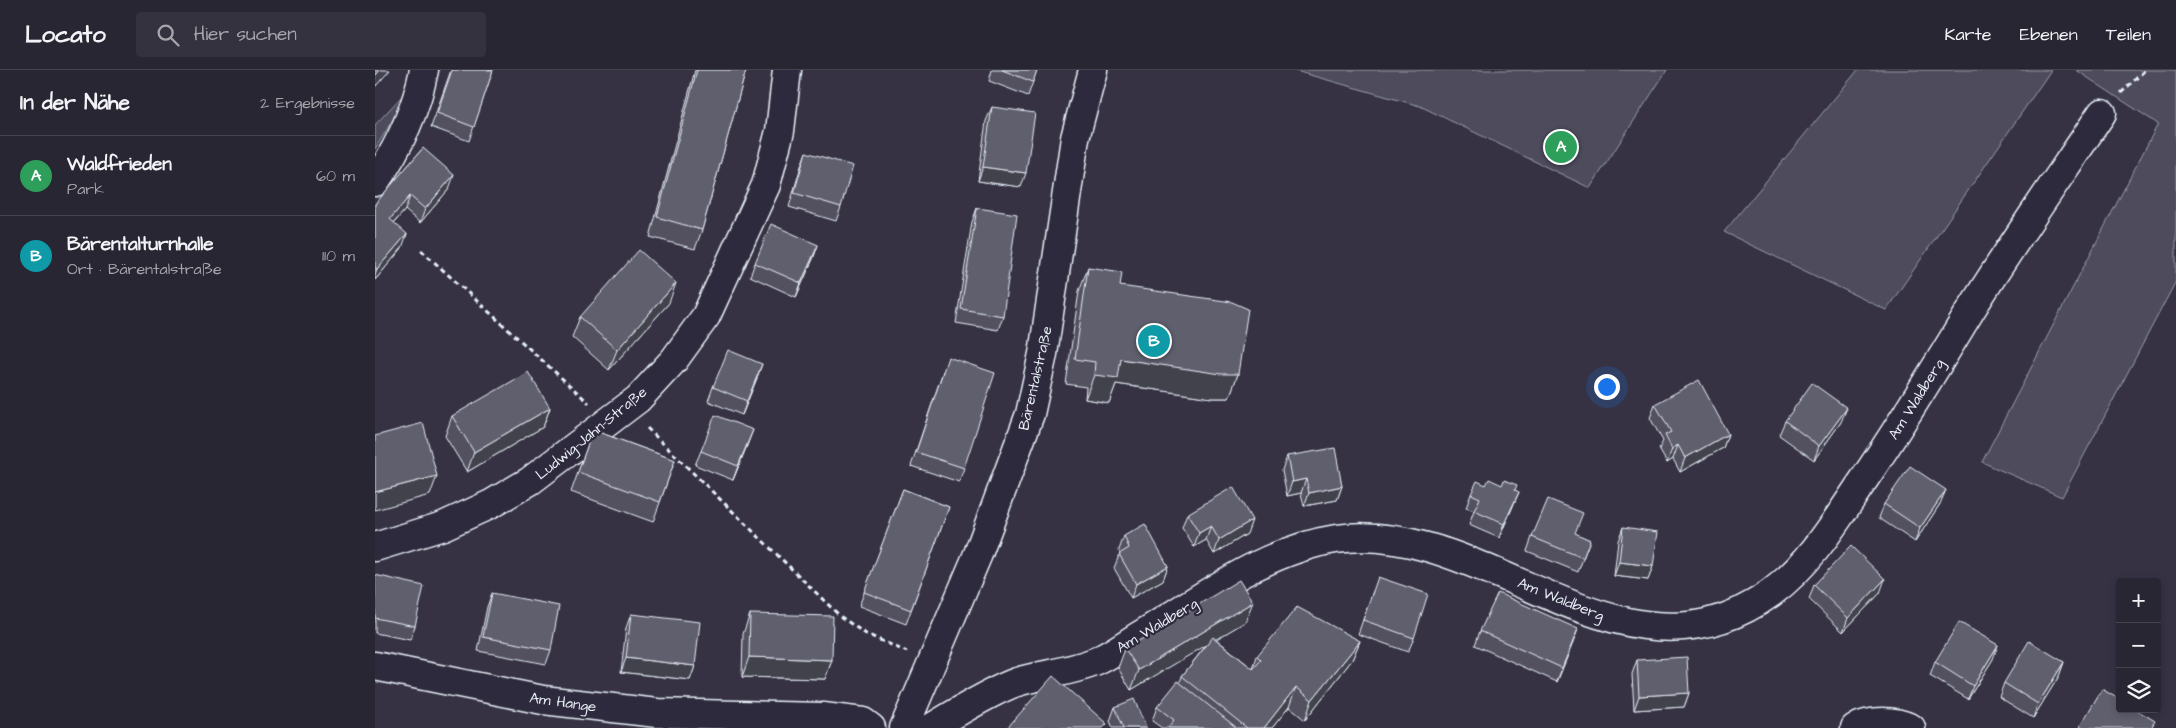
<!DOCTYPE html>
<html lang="de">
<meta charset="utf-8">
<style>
:root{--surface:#282633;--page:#34323f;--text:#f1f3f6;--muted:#a5a5ac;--line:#44434e;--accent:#ffd166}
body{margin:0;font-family:"Architects Daughter",sans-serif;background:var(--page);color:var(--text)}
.controls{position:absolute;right:15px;bottom:15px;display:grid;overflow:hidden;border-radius:5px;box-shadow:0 2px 8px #0003}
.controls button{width:45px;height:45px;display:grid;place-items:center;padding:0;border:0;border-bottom:1px solid var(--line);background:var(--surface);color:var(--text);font:25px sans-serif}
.you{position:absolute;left:1231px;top:316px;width:18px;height:18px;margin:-12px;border:4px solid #fff;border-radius:50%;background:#1a73e8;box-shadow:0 0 0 8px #1a73e833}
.badge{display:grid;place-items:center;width:32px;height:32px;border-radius:50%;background:var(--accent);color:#fff;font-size:16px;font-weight:700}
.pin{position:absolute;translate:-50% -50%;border:2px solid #fff;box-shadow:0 1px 5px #0006}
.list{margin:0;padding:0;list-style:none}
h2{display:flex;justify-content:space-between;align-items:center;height:65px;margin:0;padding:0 20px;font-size:21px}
h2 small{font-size:16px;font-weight:400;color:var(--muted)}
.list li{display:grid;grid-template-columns:32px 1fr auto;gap:15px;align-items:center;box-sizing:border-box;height:80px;padding:0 20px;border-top:1px solid var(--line)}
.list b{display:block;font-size:19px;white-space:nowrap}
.list p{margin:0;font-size:16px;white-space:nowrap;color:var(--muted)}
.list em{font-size:16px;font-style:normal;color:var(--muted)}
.icon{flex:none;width:28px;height:28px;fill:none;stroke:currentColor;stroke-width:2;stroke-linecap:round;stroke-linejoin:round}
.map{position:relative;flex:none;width:1801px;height:658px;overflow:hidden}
header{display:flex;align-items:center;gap:30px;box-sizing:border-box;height:70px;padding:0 25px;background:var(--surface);border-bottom:1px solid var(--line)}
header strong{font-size:24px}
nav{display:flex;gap:28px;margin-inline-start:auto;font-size:18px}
.search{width:350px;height:45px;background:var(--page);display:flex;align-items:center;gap:12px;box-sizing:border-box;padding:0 18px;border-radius:5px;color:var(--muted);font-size:19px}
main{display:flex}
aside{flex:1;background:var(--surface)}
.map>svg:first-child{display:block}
.green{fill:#4d4b5c;stroke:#9a9eaa}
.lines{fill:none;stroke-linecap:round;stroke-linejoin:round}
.minor-casing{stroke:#e8f1f8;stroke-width:31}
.major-casing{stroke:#e8f1f8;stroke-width:31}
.path{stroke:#e8f1f8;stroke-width:3;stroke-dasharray:5 4;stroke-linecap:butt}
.minor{stroke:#2f2a3d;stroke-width:28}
.major{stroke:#2f2a3d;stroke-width:28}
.wall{fill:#53515f;stroke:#e8f1f8}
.shaded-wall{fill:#43424d;stroke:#e8f1f8}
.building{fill:#605e6e;stroke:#e8f1f8}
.labels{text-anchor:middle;stroke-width:4.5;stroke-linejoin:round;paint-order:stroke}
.street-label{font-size:15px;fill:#e8f1f8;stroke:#2f2a3d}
</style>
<header>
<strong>Locato</strong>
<div class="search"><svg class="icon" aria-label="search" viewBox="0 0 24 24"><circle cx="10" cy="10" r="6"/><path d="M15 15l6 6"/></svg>Hier suchen</div>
<nav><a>Karte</a><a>Ebenen</a><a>Teilen</a></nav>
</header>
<main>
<aside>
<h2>In der Nähe<small>2 Ergebnisse</small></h2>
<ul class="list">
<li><span class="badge" style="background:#2e9e5b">A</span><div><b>Waldfrieden</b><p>Park</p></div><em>60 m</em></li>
<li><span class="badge" style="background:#0f9aa8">B</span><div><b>Bärentalturnhalle</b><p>Ort · Bärentalstraße</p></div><em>110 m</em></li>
</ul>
</aside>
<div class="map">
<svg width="1801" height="658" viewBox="0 0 1801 658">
<rect width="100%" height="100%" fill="#363244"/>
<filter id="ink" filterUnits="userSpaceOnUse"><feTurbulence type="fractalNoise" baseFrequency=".02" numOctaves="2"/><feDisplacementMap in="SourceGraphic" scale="10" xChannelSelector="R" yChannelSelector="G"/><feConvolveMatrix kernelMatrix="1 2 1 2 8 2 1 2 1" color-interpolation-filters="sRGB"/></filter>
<g filter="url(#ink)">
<path class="green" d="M 917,0 L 1292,0 L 1215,118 L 1045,36 Z
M 1483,0 L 1676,0 L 1511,240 L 1349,162 Z
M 1701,0 L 1801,0 L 1801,211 L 1687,427 L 1607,392 L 1783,54 Z
M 27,26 L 20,46 L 0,79 L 0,55 Z"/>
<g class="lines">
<defs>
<path id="minor" d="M 0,477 L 68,456 L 116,434 L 155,411 L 263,329 L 299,290 L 331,246 L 391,115 L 405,61 L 412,0
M 0,596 L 168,630 L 282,643 L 448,647 L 488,652 L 496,658
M 529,658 L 603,484 L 655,344 L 668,284 L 700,68 L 718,0
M 556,658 C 579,644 618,620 642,612 C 668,604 696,602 722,591 C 737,584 752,573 767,564 C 826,528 890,480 961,469 C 1112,447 1248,630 1396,523 C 1435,494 1459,454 1486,414 C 1524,358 1559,301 1594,243 C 1636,175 1682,110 1727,43
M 1480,658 C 1497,650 1519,650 1536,658"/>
<path id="major" d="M 0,112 C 23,79 41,40 49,0"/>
</defs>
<use href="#minor" class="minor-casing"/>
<use href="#major" class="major-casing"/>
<path class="path" d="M 1746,23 L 1770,0
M 46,180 L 214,333
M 272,358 L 466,547 L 491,564 L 532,582"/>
<use href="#minor" class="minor"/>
<use href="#major" class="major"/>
</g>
<path class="wall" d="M 76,0 L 118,0 L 94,71 L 56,57 Z
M 320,0 L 371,0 L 327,160 L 320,179 L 275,167 Z
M 617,0 L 662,0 L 653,26 L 614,11 Z
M 617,37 L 646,117 L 603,111 L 611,51 Z
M 48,78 L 74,119 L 45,153 L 30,140 L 19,153 L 27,178 L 0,210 L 0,134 Z
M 431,82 L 466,137 L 461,151 L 414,137 L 426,96 Z
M 602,138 L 628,246 L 623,260 L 581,253 L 597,152 Z
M 443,175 L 438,189 L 421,227 L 375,206 L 380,193 Z
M 713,197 L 745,216 L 863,304 L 854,328 L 837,328 L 741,314 L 734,333 L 710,329 L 711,317 L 691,314 L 704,221 Z
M 294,233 L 234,300 L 197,267 L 205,247 Z
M 568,301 L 589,398 L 584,412 L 536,396 Z
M 382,308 L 367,345 L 333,331 L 338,317 Z
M 1280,334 L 1353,364 L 1348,378 L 1305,402 L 1298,389 L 1292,393 L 1284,379 L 1288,371 L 1275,348 Z
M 175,338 L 168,357 L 92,402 L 70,366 L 77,346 Z
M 1410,351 L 1466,352 L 1439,390 L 1404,365 Z
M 218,360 L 300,390 L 278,452 L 196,422 Z
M 373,373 L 358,410 L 320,395 L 326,381 Z
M 912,386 L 967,416 L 962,430 L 929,436 L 926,423 L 912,426 L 907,400 Z
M 1111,415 L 1140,420 L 1138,436 L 1124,468 L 1094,455 L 1099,441 L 1091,438 L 1096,424 Z
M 528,419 L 574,437 L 531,554 L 484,536 Z
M 1509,434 L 1565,434 L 1540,472 L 1504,448 Z
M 812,444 L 872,464 L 839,484 L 831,470 L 819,477 L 807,458 Z
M 1248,457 L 1278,496 L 1273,510 L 1239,506 L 1243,471 Z
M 1201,464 L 1215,470 L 1203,502 L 1152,481 L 1157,467 Z
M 749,466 L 793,496 L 788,510 L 756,528 L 739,498 L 745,483 L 744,480 Z
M 0,505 L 40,556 L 35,570 L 0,563 Z
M 1439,515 L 1505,523 L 1468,562 L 1434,529 Z
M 998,521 L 1039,568 L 1033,582 L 983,564 Z
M 117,523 L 176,580 L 171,594 L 103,581 L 112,537 Z
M 256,544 L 320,596 L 315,610 L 246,602 L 251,558 Z
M 375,544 L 457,590 L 450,609 L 367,607 L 368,564 Z
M 870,552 L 841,569 L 878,599 L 882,586 L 985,571 L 977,590 L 930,650 L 914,637 L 897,658 L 787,658 L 777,651 L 782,637 L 805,612 L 807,606 L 832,574 L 756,620 L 743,598 L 750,579 Z
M 1203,559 L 1182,612 L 1100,575 L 1105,561 Z
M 1618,589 L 1593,629 L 1555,606 L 1560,592 Z
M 1262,590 L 1314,623 L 1309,637 L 1259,640 L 1257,604 Z
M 1689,592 L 1684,606 L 1658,648 L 1624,627 L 1629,613 Z
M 740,637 L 771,658 L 738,658 L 735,651 Z"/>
<path class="shaded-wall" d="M 5,0 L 15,0 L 0,17 L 0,6 Z
M 608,97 L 651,103 L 646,117 L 603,111 Z
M 79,105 L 74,119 L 45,153 L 50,139 Z
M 35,126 L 30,140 L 10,163 L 15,149 Z
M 32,164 L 27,178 L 0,210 L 0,206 L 2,199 Z
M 443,175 L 438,189 L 421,227 L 426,213 Z
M 301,213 L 294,233 L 234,300 L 242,280 Z
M 746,289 L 863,304 L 854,328 L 837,328 L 741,314 L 734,333 L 710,329 L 719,305 Z
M 387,294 L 382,308 L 367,345 L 372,331 Z
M 175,338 L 168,357 L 92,402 L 99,382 Z
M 1472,338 L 1466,352 L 1439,390 L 1444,376 Z
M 378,360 L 373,373 L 358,410 L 363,396 Z
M 1353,364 L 1348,378 L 1305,402 L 1310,388 Z
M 1303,375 L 1298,389 L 1292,393 L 1297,379 Z
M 62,406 L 55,425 L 0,440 L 0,422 Z
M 931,409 L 926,423 L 912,426 L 917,412 Z
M 967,416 L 962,430 L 929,436 L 934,423 Z
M 1571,420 L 1565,434 L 1540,472 L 1545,458 Z
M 1144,422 L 1138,436 L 1124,468 L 1129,454 Z
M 877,450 L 872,464 L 839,484 L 844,470 Z
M 836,456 L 831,470 L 819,477 L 824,463 Z
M 1244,492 L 1278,496 L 1273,510 L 1239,506 Z
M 793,496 L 788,510 L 756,528 L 761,514 Z
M 1510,509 L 1505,523 L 1468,562 L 1473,548 Z
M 878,532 L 870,552 L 756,620 L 764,600 Z
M 1203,559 L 1198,573 L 1182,612 L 1187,598 Z
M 985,571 L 977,590 L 930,650 L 937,630 Z
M 1623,575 L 1618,589 L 1593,629 L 1598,616 Z
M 374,587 L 457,590 L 450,609 L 367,607 Z
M 251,588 L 320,596 L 315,610 L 246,602 Z
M 1689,592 L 1684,606 L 1658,648 L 1663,634 Z
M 921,617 L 914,637 L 897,658 L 889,658 Z
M 1314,623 L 1309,637 L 1259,640 L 1264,626 Z"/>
<path class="building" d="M 0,0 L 5,0 L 0,6 Z
M 77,0 L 118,0 L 99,57 L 62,43 Z
M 322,0 L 371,0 L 327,160 L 282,147 Z
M 627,0 L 662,0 L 658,12 Z
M 617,37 L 660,43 L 651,103 L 608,97 Z
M 48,78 L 79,105 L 50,139 L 35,126 L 15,149 L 32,164 L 2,199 L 0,197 L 0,134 Z
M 431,82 L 478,96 L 466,137 L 419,123 Z
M 602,138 L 642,144 L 628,246 L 586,239 Z
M 396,154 L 443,175 L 426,213 L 380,193 Z
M 264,180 L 301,213 L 242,280 L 205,247 Z
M 713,197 L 747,202 L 745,216 L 857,232 L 873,239 L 863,304 L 846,304 L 746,289 L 743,308 L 719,305 L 720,292 L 700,289 Z
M 353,280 L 387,294 L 372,331 L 338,317 Z
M 573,287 L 620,303 L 589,398 L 541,382 Z
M 153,302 L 175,338 L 99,382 L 77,346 Z
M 1324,310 L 1353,364 L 1310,388 L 1303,375 L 1297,379 L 1290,365 L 1296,362 L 1280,334 Z
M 1437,313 L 1472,338 L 1444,376 L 1410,351 Z
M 340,345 L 378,360 L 363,396 L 326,381 Z
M 48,353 L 62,406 L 0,422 L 0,366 Z
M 218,360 L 300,390 L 285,432 L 203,402 Z
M 960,378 L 967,416 L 934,423 L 931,409 L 917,412 L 912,386 Z
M 1535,396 L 1571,420 L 1545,458 L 1509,434 Z
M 1114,409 L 1127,415 L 1129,410 L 1142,415 L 1140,420 L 1144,422 L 1129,454 L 1099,441 L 1105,428 L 1096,424 L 1102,411 L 1111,415 Z
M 858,417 L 877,450 L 844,470 L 836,456 L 824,463 L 812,444 Z
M 528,419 L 574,437 L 536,540 L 489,522 Z
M 1173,429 L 1208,443 L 1200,463 L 1215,470 L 1208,488 L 1157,467 Z
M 770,454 L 793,496 L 761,514 L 744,484 L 754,478 L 749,466 Z
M 1248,457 L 1283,462 L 1278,496 L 1244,492 Z
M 1476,476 L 1510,509 L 1473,548 L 1439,515 Z
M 0,505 L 49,516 L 40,556 L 0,548 Z
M 1003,507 L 1053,524 L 1039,568 L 988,550 Z
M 864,510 L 878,532 L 764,600 L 750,579 Z
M 117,523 L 184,536 L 176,580 L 108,567 Z
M 1123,523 L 1203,559 L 1187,598 L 1105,561 Z
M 922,537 L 985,571 L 937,630 L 921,617 L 889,658 L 872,658 L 807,606 L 838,567 L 878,599 L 886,590 L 882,586 Z
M 256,544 L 325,552 L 320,596 L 251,588 Z
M 375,544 L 458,546 L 457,590 L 374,587 Z
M 1584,552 L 1623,575 L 1598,616 L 1560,592 Z
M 1654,571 L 1689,592 L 1663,634 L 1629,613 Z
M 1312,587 L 1314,623 L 1264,626 L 1262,590 Z
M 678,606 L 732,654 L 728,658 L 632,658 Z
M 803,611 L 862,658 L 795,658 L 793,657 L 799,650 L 782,637 Z
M 1727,619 L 1745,630 L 1745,639 L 1760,639 L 1780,651 L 1776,658 L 1707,658 L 1705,656 Z
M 759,629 L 771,658 L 749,658 L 740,637 Z"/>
</g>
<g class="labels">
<g class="street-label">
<text transform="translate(660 308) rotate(-77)" y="5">Bärentalstraße</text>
<text transform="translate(1541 329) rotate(-58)" y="5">Am Waldberg</text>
<text transform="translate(216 363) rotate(-39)" y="5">Ludwig-Jahn-Straße</text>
<text transform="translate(1186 529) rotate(22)" y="5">Am Waldberg</text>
<text transform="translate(782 555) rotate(-31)" y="5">Am Waldberg</text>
<text transform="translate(188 632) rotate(8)" y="5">Am Hange</text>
</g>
</g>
</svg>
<div class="controls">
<button>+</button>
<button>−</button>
<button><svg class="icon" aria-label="layers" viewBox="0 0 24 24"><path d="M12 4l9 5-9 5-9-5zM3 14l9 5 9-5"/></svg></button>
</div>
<div class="you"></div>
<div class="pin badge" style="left:1186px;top:77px;background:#2e9e5b">A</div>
<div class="pin badge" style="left:779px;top:271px;background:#0f9aa8">B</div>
</div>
</main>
